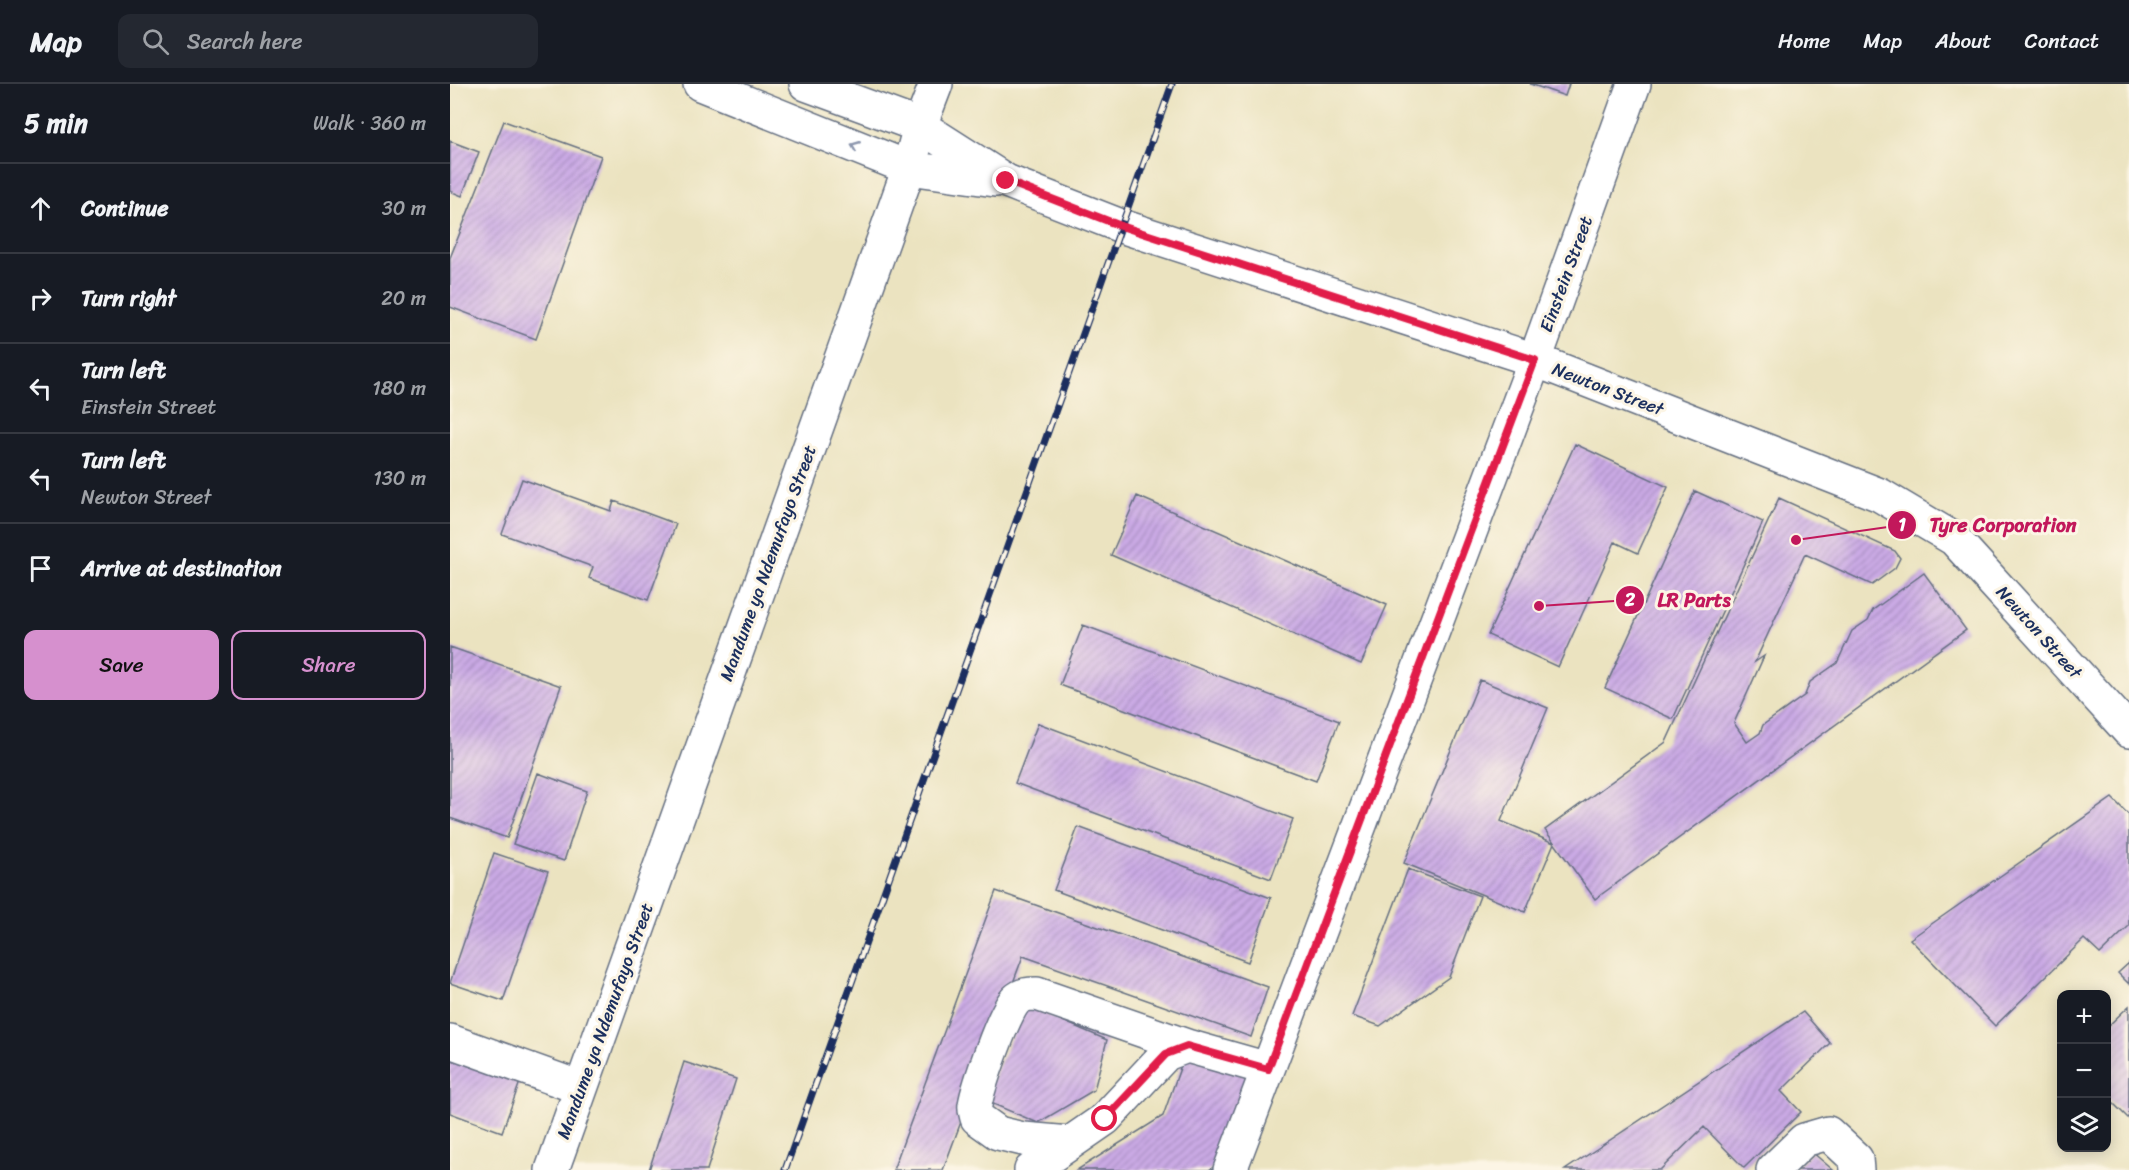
<!DOCTYPE html>
<meta charset="utf-8">
<style>
:root{--surface:#171b24;--page:#242831;--text:#f1f3f6;--muted:#9ea1a6;--line:#363941;--accent:#d690ce}
body{margin:0;font-family:Sriracha,sans-serif;background:var(--page);color:var(--text)}
.controls{position:absolute;right:18px;bottom:18px;display:grid;overflow:hidden;border-radius:12px;box-shadow:0 3px 15px #0003}
.controls button{width:54px;height:54px;display:grid;place-items:center;padding:0;border:0;border-bottom:2px solid var(--line);background:var(--surface);color:var(--text);font:30px sans-serif}
.stop{position:absolute;width:18px;height:18px;margin:-14px;border:4px solid #e11d48;border-radius:50%;background:#fff}
.stop.end{background:#e11d48;border-color:#fff;box-shadow:0 2px 6px #0008}
.list{margin:0;padding:0;list-style:none}
h2{display:flex;justify-content:space-between;align-items:center;height:78px;margin:0;padding:0 24px;font-size:26px}
h2 small{font-size:20px;font-weight:400;color:var(--muted)}
.list li{display:grid;grid-template-columns:39px 1fr auto;gap:18px;align-items:center;box-sizing:border-box;height:90px;padding:0 24px;border-top:2px solid var(--line)}
.list b{display:block;font-size:22px;white-space:nowrap}
.list p{margin:0;font-size:20px;white-space:nowrap;color:var(--muted)}
.list em{font-size:20px;font-style:normal;color:var(--muted)}
.actions{display:flex;gap:12px;padding:18px 24px}
.actions a{flex:1;padding:14px 0;border:2px solid var(--accent);border-radius:12px;text-align:center;font-size:21px;color:var(--accent)}
.actions .main{background:var(--accent);color:#111}
.icon{flex:none;width:33px;height:33px;fill:none;stroke:currentColor;stroke-width:2;stroke-linecap:round;stroke-linejoin:round}
.map{position:relative;flex:none;width:1679px;height:1086px;overflow:hidden}
header{display:flex;align-items:center;gap:36px;box-sizing:border-box;height:84px;padding:0 30px;background:var(--surface);border-bottom:2px solid var(--line)}
header strong{font-size:28px}
nav{display:flex;gap:33px;margin-inline-start:auto;font-size:21px}
.search{width:420px;height:54px;background:var(--page);display:flex;align-items:center;gap:15px;box-sizing:border-box;padding:0 21px;border-radius:12px;color:var(--muted);font-size:22px}
main{display:flex}
aside{flex:1;background:var(--surface)}
.map>svg:first-child{display:block}
.building{fill:url(#building-hatch)}
.lines{fill:none;stroke-linecap:round;stroke-linejoin:round}
.minor-casing{stroke:#646e80;stroke-width:36}
.minor{stroke:#fff;stroke-width:33}
.rail-casing{stroke:#1b2f5e;stroke-width:7}
.rail{stroke:#fcf5e5;stroke-width:4.5;stroke-dasharray:14;stroke-linecap:butt}
.oneway{stroke:#8d97ae}
.route{stroke:#e11d48;stroke-width:8}
.labels{text-anchor:middle;stroke-width:6;stroke-linejoin:round;paint-order:stroke}
.street-label{font-size:18px;fill:#1b2f5e;stroke:#fcf5e5}
.leader{fill:none;stroke:#c2185b;stroke-width:2}
.callout-dot{fill:#c2185b;stroke:#fcf5e5;stroke-width:2}
.mark-label{font-size:18px;text-anchor:middle;font-weight:bold;fill:#fff}
.callout-label{font-size:20px;text-anchor:middle;font-weight:bold;fill:#c2185b;stroke:#fcf5e5;stroke-width:6;stroke-linejoin:round;paint-order:stroke}
</style>
<header>
<strong>Map</strong>
<div class="search"><svg class="icon" aria-label="search" viewBox="0 0 24 24"><circle cx="10" cy="10" r="6"/><path d="M15 15l6 6"/></svg>Search here</div>
<nav><a>Home</a><a>Map</a><a>About</a><a>Contact</a></nav>
</header>
<main>
<aside>
<h2>5 min<small>Walk · 360 m</small></h2>
<ul class="list">
<li><svg class="icon" aria-label="ahead" viewBox="0 0 24 24"><path d="M12 20V5M6 11l6-6 6 6"/></svg><div><b>Continue</b></div><em>30 m</em></li>
<li><svg class="icon" aria-label="right" viewBox="0 0 24 24"><path d="M7 20v-9h11M14 6l5 5-5 5"/></svg><div><b>Turn right</b></div><em>20 m</em></li>
<li><svg class="icon" aria-label="left" viewBox="0 0 24 24"><path d="M17 20v-9H6M10 6l-5 5 5 5"/></svg><div><b>Turn left</b><p>Einstein Street</p></div><em>180 m</em></li>
<li><svg class="icon" aria-label="left" viewBox="0 0 24 24"><path d="M17 20v-9H6M10 6l-5 5 5 5"/></svg><div><b>Turn left</b><p>Newton Street</p></div><em>130 m</em></li>
<li><svg class="icon" aria-label="arrive" viewBox="0 0 24 24"><path d="M6 21V4h12l-3 4 3 4H6"/></svg><div><b>Arrive at destination</b></div></li>
</ul>
<div class="actions"><a class="main">Save</a><a>Share</a></div>
</aside>
<div class="map">
<svg width="1679" height="1086" viewBox="0 0 1679 1086">
<defs>
<pattern id="building-hatch" width="6" height="6" patternUnits="userSpaceOnUse" patternTransform="scale(1.5)"><rect width="6" height="6" fill="#cbaae5"/><path d="M-1 1l2-2M0 6l6-6M5 7l2-2" fill="none" stroke="#a48bbd"/></pattern>
</defs>
<rect width="100%" height="100%" fill="#fcf5e5"/>
<filter id="ink" filterUnits="userSpaceOnUse"><feTurbulence type="fractalNoise" baseFrequency=".0167" numOctaves="2"/><feDisplacementMap in="SourceGraphic" scale="12" xChannelSelector="R" yChannelSelector="G"/><feConvolveMatrix kernelMatrix="1 2 1 2 8 2 1 2 1" color-interpolation-filters="sRGB"/></filter>
<filter id="wash" filterUnits="userSpaceOnUse"><feTurbulence type="fractalNoise" baseFrequency=".008" numOctaves="4" result="noise"/><feDisplacementMap in="SourceGraphic" scale="24" xChannelSelector="R" yChannelSelector="G"/><feGaussianBlur stdDeviation="1.35" result="paint"/><feColorMatrix in="noise" values="0 0 0 0 0 0 0 0 0 0 0 0 0 0 0 0 0 1.4 0 .05"/><feComposite in="paint" operator="in"/></filter>
<g filter="url(#wash)">
<rect width="100%" height="100%" fill="#ebe3c0"/>
<g id="blocks">
<path class="building" d="M 1080,0 L 1119,0 L 1115,12 Z
M 54,37 L 151,72 L 86,255 L 0,223 L 0,174 Z
M 0,57 L 29,68 L 12,112 L 0,107 Z
M 1125,360 L 1218,403 L 1188,469 L 1165,458 L 1108,583 L 1038,551 Z
M 72,395 L 161,427 L 164,417 L 226,440 L 198,516 L 139,494 L 143,483 L 52,450 Z
M 1245,407 L 1313,438 L 1223,635 L 1155,604 Z
M 687,412 L 937,521 L 911,580 L 661,471 Z
M 1329,414 L 1445,467 L 1450,474 L 1445,484 L 1422,501 L 1355,470 L 1305,578 L 1314,572 L 1284,639 L 1297,658 L 1310,649 L 1313,641 L 1355,611 L 1360,598 L 1387,579 L 1402,547 L 1418,536 L 1423,526 L 1474,489 L 1516,546 L 1145,815 L 1095,746 L 1216,658 Z
M 633,541 L 889,637 L 866,697 L 610,601 Z
M 0,563 L 111,602 L 57,754 L 0,734 Z
M 1030,596 L 1098,624 L 1051,737 L 1104,759 L 1075,828 L 954,779 Z
M 588,639 L 843,735 L 821,795 L 565,699 Z
M 88,689 L 137,707 L 114,777 L 63,760 Z
M 1662,714 L 1679,731 L 1679,842 L 1650,870 L 1634,855 L 1545,942 L 1460,855 Z
M 628,743 L 821,814 L 798,878 L 604,806 Z
M 44,769 L 98,787 L 53,917 L 0,899 Z
M 958,785 L 1030,812 L 999,893 L 930,942 L 902,932 Z
M 546,807 L 818,903 L 801,953 L 573,872 L 493,1086 L 443,1086 Z
M 1679,879 L 1679,900 L 1668,889 Z
M 575,921 L 657,956 L 644,1006 L 588,1039 L 534,1016 Z
M 1679,922 L 1679,1035 L 1656,1012 L 1656,944 Z
M 1353,928 L 1380,959 L 1331,1007 L 1351,1028 L 1294,1084 L 1254,1043 L 1210,1086 L 1115,1086 Z
M 735,970 L 802,994 L 772,1078 L 759,1086 L 627,1086 L 713,1032 Z
M 0,974 L 70,998 L 52,1048 L 0,1029 Z
M 234,978 L 286,995 L 257,1086 L 199,1086 Z
M 1362,1068 L 1383,1086 L 1344,1086 Z"/>
</g>
</g>
<g filter="url(#ink)">
<use href="#blocks" fill-opacity="0" stroke="#646e80" stroke-width="1.5"/>
<g class="lines">
<defs>
<path id="minor" d="M 250,0 L 459,84 L 545,96
M 356,0 L 470,42 L 556,97 L 671,142 L 1085,276 L 1430,411 L 1504,455 L 1679,647
M 0,957 L 131,1004
M 620,1059 L 573,1055 L 548,1049 L 527,1034 C 526,1030 524,1025 525,1021 C 528,1003 554,927 566,916 C 572,910 579,910 587,910 L 737,962
M 102,1086 L 459,84 L 470,42 L 486,0
M 581,1086 L 655,1035 L 716,970 L 737,962 L 818,985
M 780,1086 L 1085,276 L 1184,0
M 1323,1086 L 1354,1056 L 1378,1049 L 1406,1075 L 1407,1086"/>
</defs>
<use href="#minor" class="minor-casing"/>
<use href="#minor" class="minor"/>
<defs>
<path id="rail" d="M 335,1086 L 722,0"/>
</defs>
<use href="#rail" class="rail-casing"/>
<use href="#rail" class="rail"/>
</g>
<defs><path id="oneway-chevron" d="M-2-3.5L2.5 0L-2 3.5" fill="none" stroke-width="1.6" stroke-linecap="round" stroke-linejoin="round" transform="scale(1.5)"/></defs>
<use class="oneway" href="#oneway-chevron" transform="translate(405 62) rotate(-158)"/>
</g>
<g class="lines" filter="url(#ink)">
<path class="route" d="M 556,97 L 671,142 L 1085,276 L 818,985 L 737,962 L 716,970 L 655,1035"/>
</g>
<g class="labels">
<g class="street-label">
<text transform="translate(1116 190) rotate(-70)" y="6">Einstein Street</text>
<text transform="translate(1158 305) rotate(21)" y="6">Newton Street</text>
<text transform="translate(318 479) rotate(-70)" y="6">Mandume ya Ndemufayo Street</text>
<text transform="translate(1589 548) rotate(48)" y="6">Newton Street</text>
<text transform="translate(155 937) rotate(-70)" y="6">Mandume ya Ndemufayo Street</text>
</g>
</g>
<path class="leader" d="M1346 456L1452 441M1089 522L1180 516"/>
<g class="callout-dot">
<circle cx="1346" cy="456" r="6"/>
<circle cx="1089" cy="522" r="6"/>
<circle cx="1452" cy="441" r="15"/>
<circle cx="1180" cy="516" r="15"/>
</g>
<g class="mark-label">
<text x="1452" y="447">1</text>
<text x="1180" y="522">2</text>
</g>
<g class="callout-label">
<text x="1553" y="448">Tyre Corporation</text>
<text x="1244" y="523">LR Parts</text>
</g>
</svg>
<div class="controls">
<button>+</button>
<button>−</button>
<button><svg class="icon" aria-label="layers" viewBox="0 0 24 24"><path d="M12 4l9 5-9 5-9-5zM3 14l9 5 9-5"/></svg></button>
</div>
<div class="stop" style="left:655px;top:1035px"></div>
<div class="stop end" style="left:556px;top:97px"></div>
</div>
</main>
